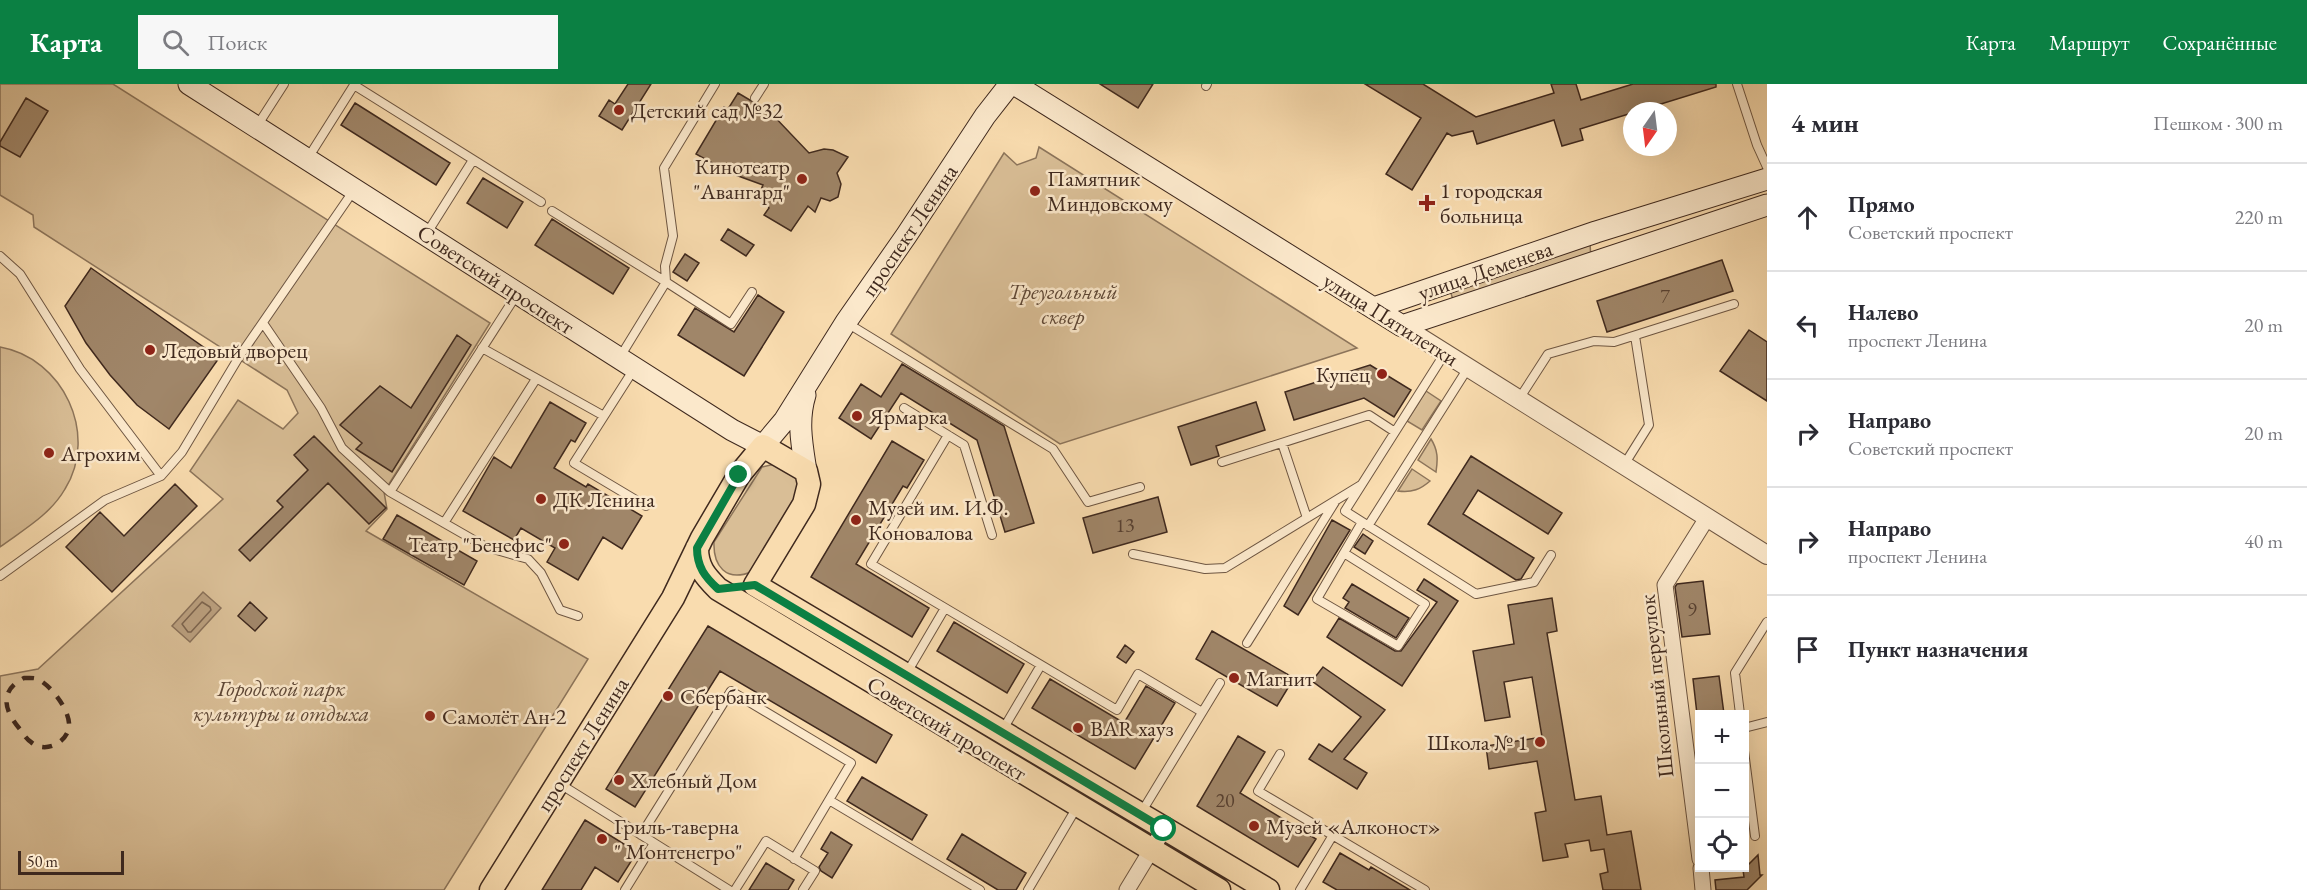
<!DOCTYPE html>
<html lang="ru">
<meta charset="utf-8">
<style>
:root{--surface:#fff;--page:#f7f7f7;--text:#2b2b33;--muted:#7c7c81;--line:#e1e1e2;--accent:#0b8043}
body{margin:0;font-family:"EB Garamond",serif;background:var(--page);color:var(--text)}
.controls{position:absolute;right:18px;bottom:18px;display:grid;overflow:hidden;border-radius:0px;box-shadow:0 6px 24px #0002}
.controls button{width:54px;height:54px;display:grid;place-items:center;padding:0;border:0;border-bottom:2px solid var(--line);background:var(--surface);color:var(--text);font:30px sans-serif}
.compass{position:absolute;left:1623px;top:18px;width:54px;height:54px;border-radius:50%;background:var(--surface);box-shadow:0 6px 24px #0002;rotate:194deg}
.scale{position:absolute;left:18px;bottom:15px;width:106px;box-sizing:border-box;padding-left:6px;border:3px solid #3f291e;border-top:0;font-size:16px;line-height:21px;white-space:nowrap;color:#3f291e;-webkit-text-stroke:4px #fbe8cb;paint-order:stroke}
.stop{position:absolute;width:18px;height:18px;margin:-14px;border:4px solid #0b8043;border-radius:50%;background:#fff}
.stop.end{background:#0b8043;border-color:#fff;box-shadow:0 2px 6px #0008}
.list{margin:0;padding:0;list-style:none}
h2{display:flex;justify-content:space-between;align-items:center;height:78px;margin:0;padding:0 24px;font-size:26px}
h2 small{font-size:20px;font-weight:400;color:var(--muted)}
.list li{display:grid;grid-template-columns:39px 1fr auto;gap:18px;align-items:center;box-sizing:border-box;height:108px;padding:0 24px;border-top:2px solid var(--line)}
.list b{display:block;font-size:22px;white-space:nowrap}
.list p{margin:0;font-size:20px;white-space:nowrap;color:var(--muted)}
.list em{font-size:20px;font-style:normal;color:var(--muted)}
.icon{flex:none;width:33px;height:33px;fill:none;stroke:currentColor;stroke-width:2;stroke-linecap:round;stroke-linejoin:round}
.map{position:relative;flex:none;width:1767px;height:806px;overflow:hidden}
header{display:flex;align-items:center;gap:36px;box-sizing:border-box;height:84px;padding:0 30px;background:var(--accent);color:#fff}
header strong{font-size:28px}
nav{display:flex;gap:33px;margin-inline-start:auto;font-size:21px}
.search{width:420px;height:54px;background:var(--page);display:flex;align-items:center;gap:15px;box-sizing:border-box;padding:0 21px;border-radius:0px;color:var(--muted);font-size:22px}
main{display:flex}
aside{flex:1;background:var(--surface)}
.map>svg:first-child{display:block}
.green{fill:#d9be96;stroke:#8c745a;stroke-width:1.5}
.water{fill:#ba9f7e;stroke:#897058;stroke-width:1.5}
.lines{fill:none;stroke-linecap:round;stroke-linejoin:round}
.shore{stroke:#7c644e;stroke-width:1.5}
.building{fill:#a08669;stroke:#3f291e;stroke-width:1.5}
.service-casing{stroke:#6e5642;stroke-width:10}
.minor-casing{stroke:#6e5642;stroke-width:17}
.tertiary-casing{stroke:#6e5642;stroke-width:20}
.secondary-casing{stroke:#3f291e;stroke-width:23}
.primary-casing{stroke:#3f291e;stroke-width:25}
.service{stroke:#fbe8cb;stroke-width:8}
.minor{stroke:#fbe8cb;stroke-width:15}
.tertiary{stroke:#fbe8cb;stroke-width:18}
.secondary{stroke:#fbe8cb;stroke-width:21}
.primary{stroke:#f9dcaf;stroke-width:22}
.rail{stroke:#3f291e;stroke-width:4.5;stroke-dasharray:10 10;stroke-linecap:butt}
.route{stroke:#0b8043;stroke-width:8}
.poi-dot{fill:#8f2418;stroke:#fbe8cb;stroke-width:2}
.labels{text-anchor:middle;stroke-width:5;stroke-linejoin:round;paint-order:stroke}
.number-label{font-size:20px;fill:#574031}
.poi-label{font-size:22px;fill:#3f291e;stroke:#fbe8cb;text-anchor:start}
.street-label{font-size:22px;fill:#3f291e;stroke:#fbe8cb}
.park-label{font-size:22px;font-style:italic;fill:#5e4736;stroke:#fbe8cb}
</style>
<header>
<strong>Карта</strong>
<div class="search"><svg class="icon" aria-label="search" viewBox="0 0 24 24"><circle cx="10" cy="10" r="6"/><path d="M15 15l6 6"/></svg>Поиск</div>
<nav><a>Карта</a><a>Маршрут</a><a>Сохранённые</a></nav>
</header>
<main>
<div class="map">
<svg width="1767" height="806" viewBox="0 0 1767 806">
<rect width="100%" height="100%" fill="#f9dcaf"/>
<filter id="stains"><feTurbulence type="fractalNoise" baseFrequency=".00333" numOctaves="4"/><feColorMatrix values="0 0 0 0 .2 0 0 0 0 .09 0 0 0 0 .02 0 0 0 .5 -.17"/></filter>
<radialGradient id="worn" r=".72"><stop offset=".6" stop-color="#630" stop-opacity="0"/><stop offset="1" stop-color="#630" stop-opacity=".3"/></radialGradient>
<path class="green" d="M 0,0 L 113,0 L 490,239 L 384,408 L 387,425 L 366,447 L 588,575 L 444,806 L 0,806 L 0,592 L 38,585 L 223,415 L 190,387 L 238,316 L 283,345 L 298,329 L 287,306 L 34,143 L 33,131 L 0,111 Z
M 1039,63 L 1357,264 L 1060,360 L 891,250 L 1004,69 L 1017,81 L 1036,74 Z
M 1590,159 L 1591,175 L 1453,216 L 1450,206 Z
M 0,263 C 63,274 99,350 65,405 C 50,431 23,446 0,463 Z
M 1426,307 L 1441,317 L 1422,346 L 1407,337 Z
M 1431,355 C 1438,366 1438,375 1436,388 L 1418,376 Z
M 775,380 C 786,382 798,392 801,404 L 751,488 C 726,498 713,482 714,458 L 762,383 Z
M 1412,385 L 1430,397 C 1421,405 1412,409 1398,407 Z"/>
<path class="water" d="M 203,508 L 221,524 L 190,558 L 172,542 Z"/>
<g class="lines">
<path class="shore" d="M 202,518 L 210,523 L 211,526 L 191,548 L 188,548 L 182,540 Z"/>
</g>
<path class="building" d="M 628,0 L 651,0 L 622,46 L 599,32 L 609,16 L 615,20 Z
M 1100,0 L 1153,0 L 1138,24 Z
M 1365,0 L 1423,0 L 1476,33 L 1554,9 L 1551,0 L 1576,0 L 1581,16 L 1633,0 L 1716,0 L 1716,3 L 1580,45 L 1583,56 L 1562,62 L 1554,36 L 1477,60 L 1473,47 L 1452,52 L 1447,49 L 1412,106 L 1386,90 L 1421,34 Z
M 738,9 L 770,28 L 809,69 L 824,65 L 833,66 L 848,73 L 837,89 L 841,100 L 838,113 L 830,117 L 821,114 L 815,128 L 808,122 L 791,147 L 764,131 L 769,124 L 760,108 L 763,101 L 730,89 L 696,70 L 724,23 L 728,25 Z
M 26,14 L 48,27 L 20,73 L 0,62 L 0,58 Z
M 355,19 L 450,79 L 436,101 L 341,41 Z
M 483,94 L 523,118 L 507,144 L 467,119 Z
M 552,135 L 629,184 L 613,210 L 535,161 Z
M 728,145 L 754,161 L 746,172 L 721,156 Z
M 685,170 L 699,179 L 687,197 L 673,188 Z
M 1722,176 L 1733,207 L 1607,248 L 1597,217 Z
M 91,184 L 219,274 L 169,345 L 137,321 L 110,291 L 86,259 L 65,222 Z
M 758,211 L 784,228 L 744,292 L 678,251 L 695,224 L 734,248 Z
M 1749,246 L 1767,258 L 1767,317 L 1720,287 Z
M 457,251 L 471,261 L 392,388 L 356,365 L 362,359 L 340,341 L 380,302 L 411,324 Z
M 902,280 L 1004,342 L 1034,439 L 1005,448 L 977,356 L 901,309 L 871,355 L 839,334 L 861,300 L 881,313 Z
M 1370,281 L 1411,306 L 1394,333 L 1364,314 L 1294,336 L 1285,308 Z
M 550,318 L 586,339 L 575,358 L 571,356 L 554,384 L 586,403 L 588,400 L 642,432 L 622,465 L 603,453 L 578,496 L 547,478 L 555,464 L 521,444 L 514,456 L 463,427 L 494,373 L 511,384 Z
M 1256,318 L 1265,346 L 1216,362 L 1219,372 L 1191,381 L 1178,343 Z
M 314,352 L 386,424 L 369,440 L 328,399 L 250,477 L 239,466 L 283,423 L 277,417 L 308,386 L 294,371 Z
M 892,357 L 924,376 L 907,404 L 903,402 L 856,480 L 929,524 L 912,553 L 811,493 Z
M 1471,372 L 1562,429 L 1548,450 L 1478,406 L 1463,430 L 1534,474 L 1521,495 L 1516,496 L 1428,440 Z
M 175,400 L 197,422 L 112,508 L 66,463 L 100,428 L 124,452 Z
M 1158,413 L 1167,448 L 1093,469 L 1083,434 Z
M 397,431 L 477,477 L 464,501 L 383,455 Z
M 1332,436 L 1350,446 L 1298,531 L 1284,522 Z
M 1363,450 L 1373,457 L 1365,470 L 1354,463 Z
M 1424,495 L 1458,517 L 1402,602 L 1327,553 L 1339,534 L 1395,567 L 1401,567 L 1437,518 L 1417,506 Z
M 1703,497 L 1710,550 L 1682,553 L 1675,503 L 1677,500 Z
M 1352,500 L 1409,534 L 1396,554 L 1345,524 L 1349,518 L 1343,514 Z
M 1552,514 L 1557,547 L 1547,549 L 1575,716 L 1601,712 L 1607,751 L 1631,747 L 1641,806 L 1603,806 L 1600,790 L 1608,788 L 1604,765 L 1591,767 L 1589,756 L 1565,760 L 1568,773 L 1543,777 L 1535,729 L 1546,727 L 1537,677 L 1489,685 L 1486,662 L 1542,653 L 1532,593 L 1504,598 L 1510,633 L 1485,637 L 1473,567 L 1514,560 L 1508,521 Z
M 250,518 L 267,534 L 255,547 L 238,532 Z
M 954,538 L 1024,580 L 1007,609 L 937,567 Z
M 708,542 L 892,651 L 876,679 L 720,587 L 635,723 L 606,705 Z
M 1212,547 L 1294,594 L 1277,622 L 1196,575 Z
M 1125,561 L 1134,568 L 1126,579 L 1117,573 Z
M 1323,583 L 1385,626 L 1344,675 L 1367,689 L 1357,705 L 1309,675 L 1319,660 L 1332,668 L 1361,633 L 1312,597 Z
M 1719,592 L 1724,630 L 1697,630 L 1693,595 Z
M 1050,595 L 1124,639 L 1146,602 L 1175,619 L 1135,685 L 1032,624 Z
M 1238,652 L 1265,668 L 1240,709 L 1316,755 L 1298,783 L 1197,722 Z
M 862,693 L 927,731 L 912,756 L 847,717 Z
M 585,736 L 637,768 L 618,798 L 595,783 L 581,806 L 542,806 Z
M 831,748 L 852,761 L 832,794 L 821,787 L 819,783 L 828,769 L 821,765 Z
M 962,750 L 1026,789 L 1016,806 L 998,806 L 947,775 Z
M 1340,769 L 1369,786 L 1371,783 L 1410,806 L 1337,806 L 1323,798 Z
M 1758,771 L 1760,791 L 1762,791 L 1747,806 L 1716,806 L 1715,796 L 1744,793 L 1743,786 Z
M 766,779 L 794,796 L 788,806 L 749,806 Z"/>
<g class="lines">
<defs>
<path id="service" d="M 1737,0 L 1757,61 L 1767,83
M 1206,2 L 1207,0
M 755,14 L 764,0
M 257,42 L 284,0
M 308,74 L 354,1 L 541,118
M 552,127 L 666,198
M 427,149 L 473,76
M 0,172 L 20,190 L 80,285 L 161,392
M 666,198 L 665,182 L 673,152 L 664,84 L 715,0
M 263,239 L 321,324 L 342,364 L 390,408 L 486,463 L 528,475 L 541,489 L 560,526 L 578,532
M 847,239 L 1053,365 L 1088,418 L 1140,403
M 482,264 L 604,332
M 1445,269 L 1345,427 L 1476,510 L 1534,498 L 1551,471
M 620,273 L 666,198 L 731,240 L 752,208
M 634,285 L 574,379 L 646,422
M 1519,315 L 1548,270 L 1594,257 L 1614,258 L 1734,220
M 904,324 L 964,361 L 992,451
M 948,351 L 871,480 L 1117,626 L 1138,590 L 1202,628
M 1282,359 L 1307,434
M 1222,378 L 1369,331 L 1395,348
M 1624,381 L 1649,341 L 1635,252
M 390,408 L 517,210
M 444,439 L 536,295
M 1368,442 L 1468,284
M 1344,469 L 1425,520 L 1398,562 L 1317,515 L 1362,438
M 1133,470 L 1205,485 L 1225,484 L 1361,401
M 0,492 L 105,416 L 161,392 L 182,368 L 239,273 L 354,106
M 1247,559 L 1335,418
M 908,587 L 945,524
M 1740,630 L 1735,589 L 1767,538
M 1744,644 L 1767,638
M 1002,647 L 1041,581
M 1744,667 L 1755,752
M 1280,670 L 1258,707 L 1425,806
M 560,700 L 729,806
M 829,716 L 980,806
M 1141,729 L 1220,599
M 641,751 L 731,607 L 851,679 L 794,775
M 625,806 L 654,759
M 735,806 L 766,757 L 815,787 L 803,806
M 1028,806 L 1077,723
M 1300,806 L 1333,751"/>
<path id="minor" d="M 1700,775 L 1665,501 L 1707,434
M 1701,784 L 1703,806
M 1127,806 L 1164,745"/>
<path id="tertiary" d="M 1402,242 L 1767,471"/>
<path id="secondary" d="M 189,0 L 732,346 L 763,362 L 784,337 L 846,238 L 906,152 L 985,32 L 1010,0
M 1014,0 L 1402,242 L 1767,121
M 1374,224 L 1596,148 L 1767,95
M 805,311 C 797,337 802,361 806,387"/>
<path id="primary" d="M 697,464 C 697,483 705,492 718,505 L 1219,806
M 755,501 L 1268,806
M 491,806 L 673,514 L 702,454 L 739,391 L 763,362 L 806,387 L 809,400 L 804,420 L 755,501"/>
</defs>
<use href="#service" class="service-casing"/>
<use href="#minor" class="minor-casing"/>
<use href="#tertiary" class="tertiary-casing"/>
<use href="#secondary" class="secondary-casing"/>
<use href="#primary" class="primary-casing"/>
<use href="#service" class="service"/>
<use href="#minor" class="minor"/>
<use href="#tertiary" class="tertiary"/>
<use href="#secondary" class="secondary"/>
<use href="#primary" class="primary"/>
<path class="rail" d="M 24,594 C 30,594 36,593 41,597 C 54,605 74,632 68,647 C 63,661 43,669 31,658 C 26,655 23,649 19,644 C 3,625 0,606 24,594 Z"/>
</g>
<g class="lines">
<path class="route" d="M 739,391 L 697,464 C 697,483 705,493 718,505 L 755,501 L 1164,745"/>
</g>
<g class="poi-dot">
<circle cx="619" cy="26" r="6"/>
<circle cx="802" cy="95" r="6"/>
<circle cx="1035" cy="107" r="6"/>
<path d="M1424 110h6v6h6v6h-6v6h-6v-6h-6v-6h6z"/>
<circle cx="150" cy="266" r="6"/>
<circle cx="1382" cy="290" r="6"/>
<circle cx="857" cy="332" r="6"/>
<circle cx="49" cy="369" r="6"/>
<circle cx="541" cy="415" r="6"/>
<circle cx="856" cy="436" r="6"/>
<circle cx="564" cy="460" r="6"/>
<circle cx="1234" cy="594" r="6"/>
<circle cx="668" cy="612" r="6"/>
<circle cx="430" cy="632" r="6"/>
<circle cx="1078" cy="644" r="6"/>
<circle cx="1540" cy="658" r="6"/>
<circle cx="619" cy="696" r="6"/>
<circle cx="1254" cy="742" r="6"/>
<circle cx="602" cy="755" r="6"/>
</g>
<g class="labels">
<g class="number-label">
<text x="1665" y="219">7</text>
<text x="1125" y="448">13</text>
<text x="1692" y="532">9</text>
<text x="1225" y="723">20</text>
</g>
<g class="poi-label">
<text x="631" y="34">Детский сад №32</text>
<text x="790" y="90" text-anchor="end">Кинотеатр<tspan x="790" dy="25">"Авангард"</tspan></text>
<text x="1047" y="102">Памятник<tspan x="1047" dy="25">Миндовскому</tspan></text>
<text x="1440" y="114">1 городская<tspan x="1440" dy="25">больница</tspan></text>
<text x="162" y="274">Ледовый дворец</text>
<text x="1370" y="298" text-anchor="end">Купец</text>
<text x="869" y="340">Ярмарка</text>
<text x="61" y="377">Агрохим</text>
<text x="553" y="423">ДК Ленина</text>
<text x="868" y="431">Музей им. И.Ф.<tspan x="868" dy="25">Коновалова</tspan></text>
<text x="552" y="468" text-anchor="end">Театр "Бенефис"</text>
<text x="1246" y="602">Магнит</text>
<text x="680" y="620">Сбербанк</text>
<text x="442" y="640">Самолёт Ан-2</text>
<text x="1090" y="652">BAR хауз</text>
<text x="1528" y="666" text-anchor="end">Школа № 1</text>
<text x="631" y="704">Хлебный Дом</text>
<text x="614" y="750">Гриль-таверна<tspan x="614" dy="25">" Монтенегро"</tspan></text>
<text x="1266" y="750">Музей «Алконост»</text>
</g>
<g class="street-label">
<text transform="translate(909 146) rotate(-56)" y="8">проспект Ленина</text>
<text transform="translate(1485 186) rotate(-19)" y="8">улица Деменева</text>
<text transform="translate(496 195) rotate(33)" y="8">Советский проспект</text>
<text transform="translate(1391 235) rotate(32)" y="8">улица Пятилетки</text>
<text transform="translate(1656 602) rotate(-96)" y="8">Школьный переулок</text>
<text transform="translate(947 644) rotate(31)" y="8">Советский проспект</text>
<text transform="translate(582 660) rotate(-58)" y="8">проспект Ленина</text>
</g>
<g class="park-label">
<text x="1063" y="215">Треугольный<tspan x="1063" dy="25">сквер</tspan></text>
<text x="281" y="612">Городской парк<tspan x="281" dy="25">культуры и отдыха</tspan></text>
</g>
</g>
<rect width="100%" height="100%" filter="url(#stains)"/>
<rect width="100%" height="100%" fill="url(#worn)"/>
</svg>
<div class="controls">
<button>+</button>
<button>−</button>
<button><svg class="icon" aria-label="locate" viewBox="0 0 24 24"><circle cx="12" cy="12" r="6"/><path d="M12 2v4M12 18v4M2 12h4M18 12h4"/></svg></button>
</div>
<svg class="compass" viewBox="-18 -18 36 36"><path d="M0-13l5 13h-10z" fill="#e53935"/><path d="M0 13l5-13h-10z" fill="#7c7c81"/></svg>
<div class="scale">50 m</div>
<div class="stop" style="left:1164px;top:745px"></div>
<div class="stop end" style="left:739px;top:391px"></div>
</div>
<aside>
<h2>4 мин<small>Пешком · 300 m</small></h2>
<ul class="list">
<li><svg class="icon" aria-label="ahead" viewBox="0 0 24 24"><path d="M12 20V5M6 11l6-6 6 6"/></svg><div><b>Прямо</b><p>Советский проспект</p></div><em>220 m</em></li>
<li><svg class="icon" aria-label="left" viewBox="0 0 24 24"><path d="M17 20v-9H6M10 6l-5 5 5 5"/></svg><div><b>Налево</b><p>проспект Ленина</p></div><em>20 m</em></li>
<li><svg class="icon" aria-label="right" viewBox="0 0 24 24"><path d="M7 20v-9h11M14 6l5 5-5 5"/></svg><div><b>Направо</b><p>Советский проспект</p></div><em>20 m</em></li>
<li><svg class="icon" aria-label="right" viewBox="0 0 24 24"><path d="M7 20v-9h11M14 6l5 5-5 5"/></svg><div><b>Направо</b><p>проспект Ленина</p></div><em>40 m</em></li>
<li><svg class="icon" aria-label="arrive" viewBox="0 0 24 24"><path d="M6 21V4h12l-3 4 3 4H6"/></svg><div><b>Пункт назначения</b></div></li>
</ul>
</aside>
</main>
